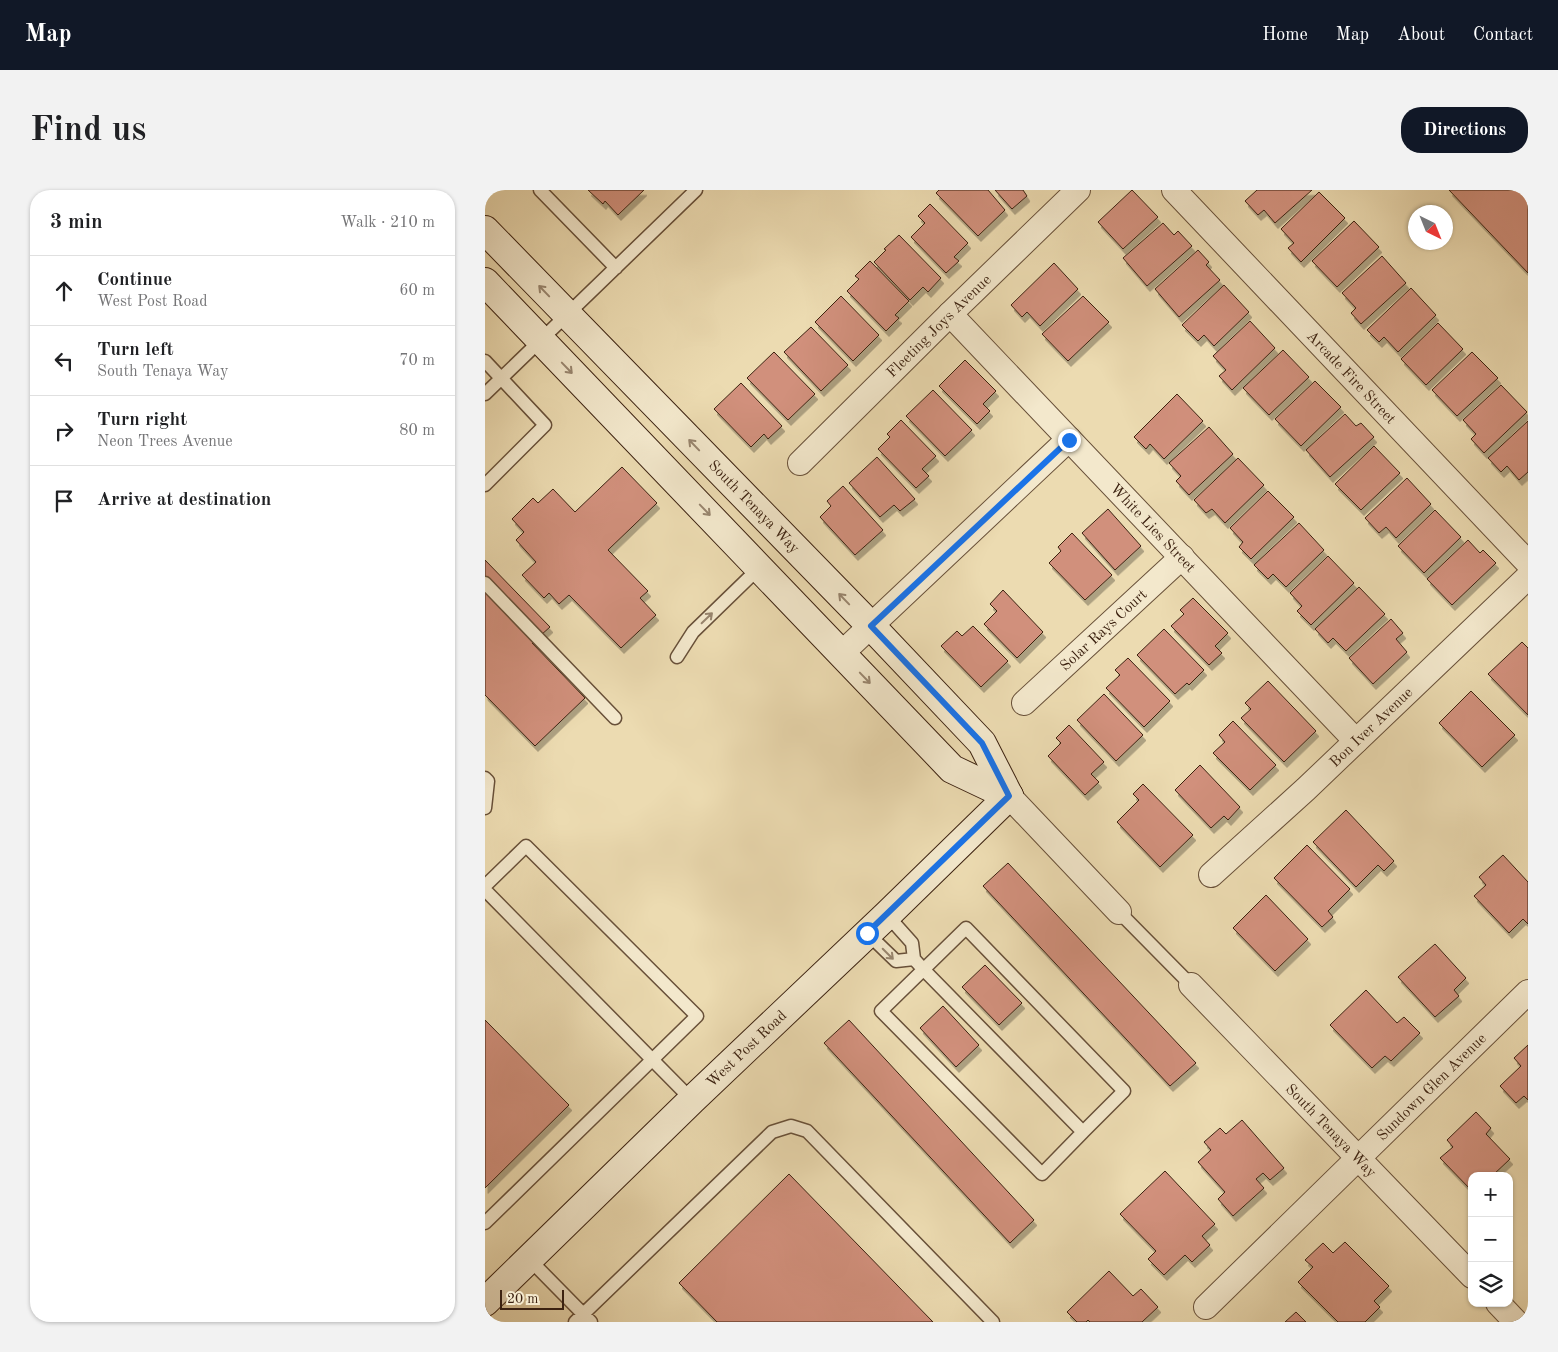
<!DOCTYPE html>
<meta charset="utf-8">
<style>
:root{--surface:#fff;--page:#f2f2f2;--text:#202124;--muted:#757577;--line:#e0e0e0;--accent:#111827}
body{margin:0;font-family:"Old Standard TT",serif;background:var(--page);color:var(--text)}
.controls{position:absolute;right:15px;bottom:15px;display:grid;overflow:hidden;border-radius:10px;box-shadow:0 1px 4px #0004}
.controls button{width:45px;height:45px;display:grid;place-items:center;padding:0;border:0;border-bottom:1px solid var(--line);background:var(--surface);color:var(--text);font:25px sans-serif}
.compass{position:absolute;left:923px;top:15px;width:45px;height:45px;border-radius:50%;background:var(--surface);box-shadow:0 1px 4px #0004;rotate:137deg}
.scale{position:absolute;left:15px;bottom:12px;width:64px;box-sizing:border-box;padding-left:5px;border:2px solid #3c2211;border-top:0;font-size:14px;line-height:18px;white-space:nowrap;color:#3c2211;-webkit-text-stroke:4px #f3e8cc;paint-order:stroke}
.stop{position:absolute;width:15px;height:15px;margin:-11px;border:4px solid #1a73e8;border-radius:50%;background:#fff}
.stop.end{background:#1a73e8;border-color:#fff;box-shadow:0 1px 5px #0008}
.list{margin:0;padding:0;list-style:none}
h2{display:flex;justify-content:space-between;align-items:center;height:65px;margin:0;padding:0 20px;font-size:21px}
h2 small{font-size:16px;font-weight:400;color:var(--muted)}
.list li{display:grid;grid-template-columns:32px 1fr auto;gap:15px;align-items:center;box-sizing:border-box;height:70px;padding:0 20px;border-top:1px solid var(--line)}
.list b{display:block;font-size:19px;white-space:nowrap}
.list p{margin:0;font-size:16px;white-space:nowrap;color:var(--muted)}
.list em{font-size:16px;font-style:normal;color:var(--muted)}
.icon{flex:none;width:28px;height:28px;fill:none;stroke:currentColor;stroke-width:2;stroke-linecap:round;stroke-linejoin:round}
.map{position:relative;flex:none;width:1043px;height:1132px;overflow:hidden;border-radius:20px}
header{display:flex;align-items:center;gap:30px;box-sizing:border-box;height:70px;padding:0 25px;background:var(--accent);color:#fff}
header strong{font-size:24px}
nav{display:flex;gap:28px;margin-inline-start:auto;font-size:18px}
.intro{display:flex;align-items:center;justify-content:space-between;box-sizing:border-box;height:120px;padding:0 30px}
h1{margin:0;font-size:35px}
.button{padding:12px 22px;border-radius:20px;background:var(--accent);color:#fff;font-size:18px;font-weight:700}
main{display:flex;gap:30px;padding:0 30px}
aside{flex:1;background:var(--surface);border-radius:20px;box-shadow:0 1px 4px #0004}
.map>svg:first-child{display:block}
.building{fill:#d1907c;stroke:#3c2211;filter:url(#shadow)}
.lines{fill:none;stroke-linecap:round;stroke-linejoin:round}
.lane-casing{stroke:#685039;stroke-width:15}
.street-casing{stroke:#685039;stroke-width:26}
.secondary-casing{stroke:#3c2211;stroke-width:30}
.lane{stroke:#f3e8cc;stroke-width:12}
.street{stroke:#f3e8cc;stroke-width:24}
.secondary{stroke:#f3e8cc;stroke-width:28}
.oneway{stroke:#98856e}
.route{stroke:#1a73e8;stroke-width:6}
.labels{text-anchor:middle;stroke-width:4.5;stroke-linejoin:round;paint-order:stroke}
.street-label{font-size:15px;fill:#3c2211;stroke:#f3e8cc}
</style>
<header>
<strong>Map</strong>
<nav><a>Home</a><a>Map</a><a>About</a><a>Contact</a></nav>
</header>
<div class="intro"><h1>Find us</h1><a class="button">Directions</a></div>
<main>
<aside>
<h2>3 min<small>Walk · 210 m</small></h2>
<ul class="list">
<li><svg class="icon" aria-label="ahead" viewBox="0 0 24 24"><path d="M12 20V5M6 11l6-6 6 6"/></svg><div><b>Continue</b><p>West Post Road</p></div><em>60 m</em></li>
<li><svg class="icon" aria-label="left" viewBox="0 0 24 24"><path d="M17 20v-9H6M10 6l-5 5 5 5"/></svg><div><b>Turn left</b><p>South Tenaya Way</p></div><em>70 m</em></li>
<li><svg class="icon" aria-label="right" viewBox="0 0 24 24"><path d="M7 20v-9h11M14 6l5 5-5 5"/></svg><div><b>Turn right</b><p>Neon Trees Avenue</p></div><em>80 m</em></li>
<li><svg class="icon" aria-label="arrive" viewBox="0 0 24 24"><path d="M6 21V4h12l-3 4 3 4H6"/></svg><div><b>Arrive at destination</b></div></li>
</ul>
</aside>
<div class="map">
<svg width="1043" height="1132" viewBox="0 0 1043 1132">
<defs>
<filter id="shadow"><feDropShadow dx="3" dy="5.5" stdDeviation="0" flood-color="#0004"/></filter>
</defs>
<rect width="100%" height="100%" fill="#ecdbb1"/>
<filter id="stains"><feTurbulence type="fractalNoise" baseFrequency=".004" numOctaves="4"/><feColorMatrix values="0 0 0 0 .2 0 0 0 0 .09 0 0 0 0 .02 0 0 0 .5 -.17"/></filter>
<radialGradient id="worn" r=".72"><stop offset=".6" stop-color="#630" stop-opacity="0"/><stop offset="1" stop-color="#630" stop-opacity=".3"/></radialGradient>
<path class="building" d="M 103,0 L 159,0 L 133,25 L 120,11 L 118,14 Z
M 454,0 L 503,0 L 520,20 L 493,46 L 451,3 Z
M 510,0 L 538,0 L 542,6 L 527,19 Z
M 647,0 L 673,27 L 638,59 L 613,32 Z
M 772,0 L 827,0 L 790,33 L 779,20 L 773,25 L 760,11 Z
M 964,0 L 1043,0 L 1043,83 Z
M 834,2 L 860,28 L 816,72 L 803,58 L 809,53 L 796,39 Z
M 445,14 L 483,53 L 469,67 L 474,71 L 461,83 L 426,47 L 440,33 L 433,26 Z
M 869,31 L 894,57 L 852,97 L 827,71 Z
M 678,33 L 689,45 L 693,41 L 707,56 L 662,96 L 638,68 Z
M 414,45 L 456,88 L 443,102 L 438,97 L 425,110 L 389,72 L 401,60 L 399,59 Z
M 713,60 L 724,72 L 721,75 L 735,90 L 694,127 L 670,99 Z
M 897,66 L 921,93 L 876,134 L 866,123 L 871,118 L 857,103 Z
M 385,71 L 424,111 L 410,125 L 414,128 L 401,141 L 362,101 L 374,89 L 370,86 Z
M 569,73 L 593,99 L 555,136 L 542,122 L 537,127 L 526,115 Z
M 739,95 L 764,122 L 729,156 L 719,145 L 713,151 L 697,135 Z
M 926,98 L 951,125 L 913,162 L 899,147 L 894,152 L 882,140 Z
M 356,106 L 394,145 L 368,171 L 330,132 Z
M 598,106 L 624,132 L 583,171 L 557,144 Z
M 765,131 L 790,158 L 747,200 L 734,186 L 741,180 L 728,166 Z
M 953,133 L 978,159 L 941,195 L 916,169 Z
M 326,137 L 363,175 L 336,201 L 299,162 Z
M 798,160 L 824,187 L 784,225 L 758,198 Z
M 289,162 L 330,204 L 303,230 L 262,188 Z
M 987,162 L 1013,188 L 972,226 L 947,200 Z
M 480,170 L 511,201 L 498,214 L 505,221 L 492,234 L 454,196 Z
M 830,191 L 856,217 L 816,256 L 790,229 Z
M 256,193 L 297,236 L 283,249 L 279,244 L 266,257 L 229,219 Z
M 1016,195 L 1042,222 L 999,263 L 986,249 L 991,244 L 978,230 Z
M 448,200 L 487,240 L 460,266 L 421,226 Z
M 692,204 L 718,231 L 679,269 L 665,254 L 661,259 L 649,247 Z
M 860,224 L 871,236 L 876,233 L 889,247 L 845,287 L 821,260 Z
M 416,230 L 451,266 L 437,279 L 444,286 L 431,298 L 393,259 L 405,247 L 402,244 Z
M 1043,231 L 1043,282 L 1034,290 L 1022,276 L 1016,282 L 1003,268 Z
M 724,237 L 748,264 L 704,305 L 691,291 L 696,286 L 684,273 Z
M 889,256 L 915,283 L 876,320 L 850,294 Z
M 392,267 L 430,309 L 415,321 L 409,315 L 395,327 L 364,293 Z
M 753,268 L 779,295 L 740,333 L 727,319 L 721,323 L 709,310 Z
M 137,277 L 172,313 L 123,360 L 163,401 L 155,408 L 171,425 L 136,458 L 84,405 L 74,414 L 64,403 L 59,408 L 37,385 L 51,372 L 31,350 L 39,342 L 27,329 L 48,308 L 53,313 L 68,299 L 90,322 Z
M 922,288 L 946,314 L 911,348 L 901,337 L 894,343 L 880,328 Z
M 358,296 L 398,340 L 370,365 L 335,327 L 346,316 L 342,311 Z
M 783,301 L 809,327 L 766,369 L 754,357 L 758,352 L 745,338 Z
M 623,319 L 656,356 L 630,380 L 597,343 Z
M 950,320 L 976,347 L 939,383 L 913,356 Z
M 814,333 L 839,360 L 801,397 L 788,384 L 783,389 L 769,375 Z
M 587,343 L 627,385 L 600,410 L 564,373 L 576,361 L 573,357 Z
M 983,350 L 995,363 L 998,360 L 1011,373 L 967,415 L 942,389 Z
M 843,366 L 869,393 L 826,435 L 812,421 L 817,416 L 805,403 Z
M 0,370 L 65,437 L 47,453 L 100,508 L 50,556 L 0,505 Z
M 874,397 L 900,424 L 861,461 L 848,448 L 843,453 L 830,439 Z
M 518,400 L 558,442 L 532,468 L 499,434 L 512,421 L 505,414 Z
M 708,408 L 743,443 L 730,456 L 737,463 L 724,475 L 686,436 L 699,424 L 695,420 Z
M 906,429 L 918,443 L 911,449 L 922,462 L 888,494 L 864,468 Z
M 488,436 L 523,471 L 496,497 L 456,456 L 472,441 L 477,446 Z
M 679,439 L 719,480 L 704,495 L 702,493 L 690,504 L 652,465 Z
M 1037,452 L 1043,458 L 1043,525 L 1003,484 Z
M 643,468 L 685,511 L 659,537 L 621,498 L 635,485 L 630,480 Z
M 783,491 L 831,541 L 799,572 L 756,528 L 766,519 L 760,513 Z
M 986,501 L 1030,545 L 997,577 L 954,533 Z
M 619,504 L 658,545 L 631,571 L 592,530 Z
M 748,531 L 791,575 L 765,600 L 728,563 L 740,552 L 734,545 Z
M 584,535 L 619,572 L 606,584 L 614,592 L 600,605 L 563,566 L 576,553 L 571,548 Z
M 715,575 L 755,617 L 743,630 L 739,626 L 726,638 L 690,600 Z
M 658,594 L 708,645 L 675,677 L 632,632 L 654,610 L 648,604 Z
M 861,620 L 909,671 L 899,681 L 893,675 L 871,697 L 828,652 Z
M 822,655 L 865,699 L 843,721 L 848,727 L 837,737 L 789,688 Z
M 1018,665 L 1043,692 L 1043,734 L 1038,729 L 1024,743 L 989,706 L 1001,695 L 994,687 Z
M 523,673 L 711,873 L 685,896 L 498,696 Z
M 781,705 L 823,749 L 790,781 L 748,738 Z
M 950,754 L 981,788 L 969,800 L 974,806 L 950,827 L 913,787 Z
M 500,775 L 537,813 L 514,835 L 477,797 Z
M 881,800 L 912,833 L 919,827 L 935,843 L 906,871 L 900,866 L 887,878 L 845,835 Z
M 458,816 L 494,855 L 471,877 L 435,838 Z
M 0,830 L 84,915 L 0,998 Z
M 364,830 L 549,1030 L 525,1053 L 339,853 Z
M 1043,855 L 1043,910 L 1039,906 L 1031,913 L 1015,896 L 1036,876 L 1029,868 Z
M 991,922 L 1006,938 L 1001,944 L 1025,969 L 1007,986 L 987,986 L 987,1001 L 955,968 L 968,957 L 962,950 Z
M 757,930 L 799,978 L 785,990 L 778,983 L 771,989 L 779,998 L 748,1026 L 733,1009 L 740,1002 L 713,972 L 726,960 L 719,952 L 735,938 L 741,944 Z
M 680,981 L 730,1034 L 717,1046 L 725,1055 L 707,1072 L 700,1065 L 679,1085 L 663,1069 L 671,1061 L 635,1024 Z
M 304,984 L 448,1132 L 232,1132 L 194,1093 Z
M 860,1052 L 904,1096 L 889,1111 L 895,1117 L 880,1132 L 853,1132 L 813,1092 L 828,1077 L 820,1070 L 838,1053 L 848,1063 Z
M 624,1081 L 648,1106 L 656,1099 L 673,1117 L 657,1132 L 605,1132 L 603,1130 L 601,1132 L 592,1132 L 582,1122 Z
M 811,1122 L 821,1132 L 800,1132 Z"/>
<g class="lines">
<defs>
<path id="lane" d="M 55,0 L 131,78
M 0,171 L 60,235 L 0,295
M 0,204 L 211,0
M 0,393 L 130,528
M 192,467 L 208,442 L 275,377
M 0,588 L 3,591 L 0,618
M 0,696 L 41,656 L 212,826 L 0,1033
M 0,700 L 207,910
M 634,722 L 706,795
M 402,725 L 427,753 L 429,769 L 438,779 L 598,942 L 557,984 L 396,821 L 481,738 L 639,901 L 598,942
M 382,743 L 411,771 L 429,769
M 44,1069 L 106,1132
M 90,1132 L 287,942 L 306,936 L 322,941 L 508,1132"/>
<g id="street">
<path id="s1" d="M 689,0 L 1043,373"/>
<path id="s2" d="M 465,124 L 871,551"/>
<path id="s3" d="M 315,273 L 465,124 L 593,0"/>
<path d="M 357,463 L 584,249"/>
<path id="s4" d="M 539,513 L 697,367"/>
<path d="M 524,606 L 634,722"/>
<path id="s5" d="M 726,685 L 821,599 L 1043,387"/>
<path id="s6" d="M 706,795 L 987,1086"/>
<path d="M 1013,1113 L 1031,1132"/>
<path id="s7" d="M 721,1117 L 1043,802"/>
</g>
<g id="secondary">
<path id="s8" d="M 0,40 L 386,436 L 497,553 L 524,606"/>
<path d="M 0,92 L 467,579 L 524,606"/>
<path id="s9" d="M 0,1112 L 207,910 L 402,725 L 524,606"/>
</g>
</defs>
<use href="#lane" class="lane-casing"/>
<use href="#street" class="street-casing"/>
<use href="#secondary" class="secondary-casing"/>
<use href="#lane" class="lane"/>
<use href="#street" class="street"/>
<use href="#secondary" class="secondary"/>
</g>
<defs><path id="oneway-shaft" d="M-6 0H5M1.5-3L5.5 0L1.5 3" fill="none" stroke-width="1.6" stroke-linecap="round" stroke-linejoin="round" transform="scale(1.25)"/></defs>
<g class="oneway">
<use href="#oneway-shaft" transform="translate(59 101) rotate(-134)"/>
<use href="#oneway-shaft" transform="translate(82 178) rotate(46)"/>
<use href="#oneway-shaft" transform="translate(209 255) rotate(-134)"/>
<use href="#oneway-shaft" transform="translate(220 320) rotate(46)"/>
<use href="#oneway-shaft" transform="translate(359 409) rotate(-134)"/>
<use href="#oneway-shaft" transform="translate(222 428) rotate(-44)"/>
<use href="#oneway-shaft" transform="translate(380 488) rotate(46)"/>
<use href="#oneway-shaft" transform="translate(403 764) rotate(45)"/>
</g>
<g class="lines">
<path class="route" d="M 382,743 L 524,606 L 497,553 L 386,436 L 584,250"/>
</g>
<g class="labels">
<g class="street-label">
<text dy="5" stroke="none"><textPath href="#s3" startOffset="195">Fleeting Joys Avenue</textPath></text>
<text dy="5" stroke="none"><textPath href="#s1" startOffset="258">Arcade Fire Street</textPath></text>
<text dy="5" stroke="none"><textPath href="#s8" startOffset="386">South Tenaya Way</textPath></text>
<text dy="5" stroke="none"><textPath href="#s2" startOffset="295">White Lies Street</textPath></text>
<text dy="5" stroke="none"><textPath href="#s4" startOffset="108">Solar Rays Court</textPath></text>
<text dy="5" stroke="none"><textPath href="#s5" startOffset="218">Bon Iver Avenue</textPath></text>
<text dy="5" stroke="none"><textPath href="#s9" startOffset="364">West Post Road</textPath></text>
<text dy="5" stroke="none"><textPath href="#s7" startOffset="315">Sundown Glen Avenue</textPath></text>
<text dy="5" stroke="none"><textPath href="#s6" startOffset="202">South Tenaya Way</textPath></text>
</g>
</g>
<rect width="100%" height="100%" filter="url(#stains)"/>
<rect width="100%" height="100%" fill="url(#worn)"/>
</svg>
<div class="controls">
<button>+</button>
<button>−</button>
<button><svg class="icon" aria-label="layers" viewBox="0 0 24 24"><path d="M12 4l9 5-9 5-9-5zM3 14l9 5 9-5"/></svg></button>
</div>
<svg class="compass" viewBox="-18 -18 36 36"><path d="M0-13l5 13h-10z" fill="#e53935"/><path d="M0 13l5-13h-10z" fill="#757577"/></svg>
<div class="scale">20 m</div>
<div class="stop" style="left:382px;top:743px"></div>
<div class="stop end" style="left:584px;top:250px"></div>
</div>
</main>
